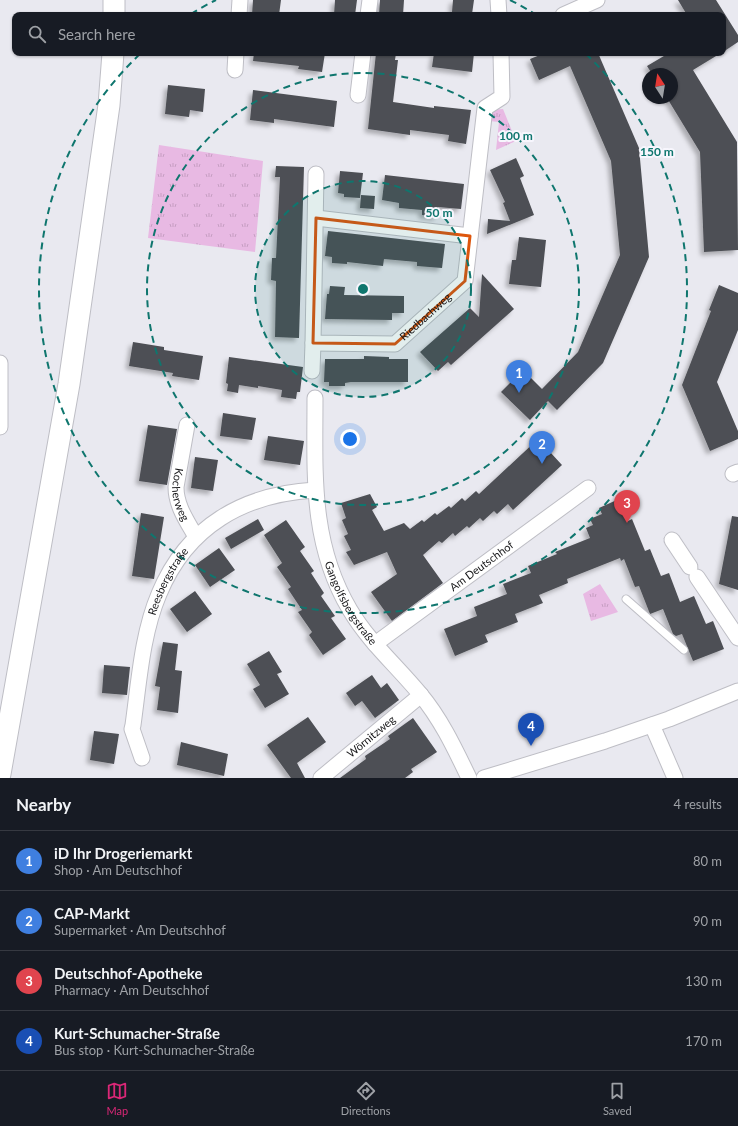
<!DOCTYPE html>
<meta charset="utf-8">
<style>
:root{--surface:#171b24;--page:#20242c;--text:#f1f3f6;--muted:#9ea1a6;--line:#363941;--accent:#db2777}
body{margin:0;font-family:Lato,sans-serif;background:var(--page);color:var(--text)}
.compass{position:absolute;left:642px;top:68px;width:36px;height:36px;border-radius:50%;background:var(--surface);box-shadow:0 1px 3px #0004;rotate:348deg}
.you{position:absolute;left:350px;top:439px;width:14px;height:14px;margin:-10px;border:3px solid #fff;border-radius:50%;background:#1a73e8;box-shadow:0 0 0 6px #1a73e833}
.badge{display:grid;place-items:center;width:26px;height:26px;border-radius:50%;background:var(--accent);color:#fff;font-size:13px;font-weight:700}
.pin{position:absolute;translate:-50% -33px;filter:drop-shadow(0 1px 2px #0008)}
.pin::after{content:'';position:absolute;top:21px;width:14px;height:12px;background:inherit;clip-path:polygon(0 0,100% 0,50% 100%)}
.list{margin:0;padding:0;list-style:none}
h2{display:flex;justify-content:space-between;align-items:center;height:52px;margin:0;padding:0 16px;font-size:17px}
h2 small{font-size:13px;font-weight:400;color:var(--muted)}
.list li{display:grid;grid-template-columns:26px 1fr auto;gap:12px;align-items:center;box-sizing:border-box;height:60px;padding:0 16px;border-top:1px solid var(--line)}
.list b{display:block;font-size:15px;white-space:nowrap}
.list p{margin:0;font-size:13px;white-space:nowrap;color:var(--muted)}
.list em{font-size:13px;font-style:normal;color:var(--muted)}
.icon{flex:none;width:22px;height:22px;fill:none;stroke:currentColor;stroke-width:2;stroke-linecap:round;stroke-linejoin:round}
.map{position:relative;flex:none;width:738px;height:778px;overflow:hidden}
.search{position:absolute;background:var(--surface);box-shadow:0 1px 3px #0004;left:12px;right:12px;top:12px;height:44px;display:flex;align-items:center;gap:10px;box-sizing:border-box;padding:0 14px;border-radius:8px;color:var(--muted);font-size:15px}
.sheet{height:292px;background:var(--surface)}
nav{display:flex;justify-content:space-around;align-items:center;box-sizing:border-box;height:56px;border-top:1px solid var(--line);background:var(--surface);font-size:11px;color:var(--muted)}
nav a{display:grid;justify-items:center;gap:2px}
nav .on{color:var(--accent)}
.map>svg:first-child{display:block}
.grass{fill:url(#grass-tufts)}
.building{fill:#4d4f54;filter:url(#shadow)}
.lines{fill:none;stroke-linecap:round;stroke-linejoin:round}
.lane-casing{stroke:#bebec5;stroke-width:9}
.street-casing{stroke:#bebec5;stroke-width:17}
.secondary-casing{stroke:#bebec5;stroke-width:23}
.lane{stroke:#fff;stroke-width:7}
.street{stroke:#fff;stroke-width:15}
.secondary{stroke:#fff;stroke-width:21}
.marked{fill:none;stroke:#de560d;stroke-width:3;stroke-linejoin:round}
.ring{fill:none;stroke:#0f766e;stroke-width:2;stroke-dasharray:7 5}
.labels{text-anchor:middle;stroke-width:4;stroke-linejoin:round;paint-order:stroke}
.street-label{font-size:11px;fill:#161618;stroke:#f7f6fd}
.centre{fill:#0f766e;stroke:#f7f6fd;stroke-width:2}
.ring-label{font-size:12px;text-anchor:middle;font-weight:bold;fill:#0f766e;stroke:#f7f6fd;stroke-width:4;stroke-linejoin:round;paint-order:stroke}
</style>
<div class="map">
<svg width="738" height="778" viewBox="0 0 738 778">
<defs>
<pattern id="grass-tufts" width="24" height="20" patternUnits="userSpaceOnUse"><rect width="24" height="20" fill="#e8b9e3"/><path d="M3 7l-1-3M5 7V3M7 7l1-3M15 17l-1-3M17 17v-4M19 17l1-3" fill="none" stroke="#c69ec2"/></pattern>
<filter id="shadow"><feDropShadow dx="-3.5" dy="3.5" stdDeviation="2" flood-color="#0004"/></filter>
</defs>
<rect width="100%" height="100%" fill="#e9e9f0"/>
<path class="grass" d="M 503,109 L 516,141 L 496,150 L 499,122 L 489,121 L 488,110 Z
M 159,145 L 263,161 L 255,252 L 148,238 Z
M 600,584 L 618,612 L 591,621 L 583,594 Z"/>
<path class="building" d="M 253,0 L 281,0 L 279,15 L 252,15 Z
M 335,0 L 357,0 L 355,15 L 334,15 Z
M 380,0 L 404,0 L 403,15 L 379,15 Z
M 453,0 L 474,0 L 472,14 L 452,12 Z
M 678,0 L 716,0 L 738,35 L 738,42 L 723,52 L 723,15 L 687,15 Z
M 254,53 L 325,53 L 322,72 L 298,69 L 299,66 L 253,61 Z
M 376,53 L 396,53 L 395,60 L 398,60 L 393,102 L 434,108 L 434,106 L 471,110 L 466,144 L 448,141 L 449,135 L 410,130 L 410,135 L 368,129 Z
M 434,53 L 474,53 L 472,72 L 432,67 Z
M 545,53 L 598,53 L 639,148 L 649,257 L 603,363 L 557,410 L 548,401 L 530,420 L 501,392 L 523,370 L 542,389 L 578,352 L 620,255 L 611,161 L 570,66 L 539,80 L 530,59 Z
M 669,53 L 721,53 L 693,70 L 737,142 L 738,250 L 704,252 L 700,152 L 667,98 L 672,98 L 672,74 L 652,74 L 647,66 Z
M 168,85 L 205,89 L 203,112 L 190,110 L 189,117 L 165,114 Z
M 253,90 L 337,101 L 334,127 L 274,119 L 274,123 L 250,120 Z
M 516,158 L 524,176 L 520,178 L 534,215 L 487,234 L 488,219 L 510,221 L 503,203 L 505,202 L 490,170 Z
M 276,166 L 304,167 L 299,338 L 275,337 L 276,281 L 271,280 L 272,258 L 276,258 L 280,177 L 275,177 Z
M 340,171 L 363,173 L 360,198 L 344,197 L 344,194 L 338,193 Z
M 385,175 L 464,184 L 461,209 L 438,207 L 437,217 L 422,215 L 422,210 L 399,208 L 399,203 L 382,200 Z
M 361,195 L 375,196 L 374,209 L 360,208 Z
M 328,231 L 445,244 L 442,268 L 417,266 L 417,262 L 384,259 L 383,266 L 347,262 L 347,264 L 332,263 L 332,257 L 325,256 Z
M 519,237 L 546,240 L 541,287 L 509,284 L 512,260 L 516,260 Z
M 482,274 L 514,309 L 451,365 L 448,362 L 438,371 L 420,352 L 470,308 L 479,317 Z
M 719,285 L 738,293 L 738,330 L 717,382 L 738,431 L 738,439 L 710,451 L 682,385 L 711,311 L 709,310 Z
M 330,286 L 345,287 L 344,295 L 404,296 L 404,313 L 392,313 L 392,320 L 325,319 L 327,294 L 329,294 Z
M 133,342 L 164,347 L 164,350 L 203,356 L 199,380 L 172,376 L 173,373 L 129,366 Z
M 364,356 L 389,357 L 389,359 L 408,359 L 408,382 L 351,382 L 345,383 L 345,386 L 329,386 L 329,382 L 324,382 L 325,359 L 364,359 Z
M 229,357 L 303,367 L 300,392 L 297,392 L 296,399 L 281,397 L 282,390 L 258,386 L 258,388 L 239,385 L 238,393 L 227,391 L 228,384 L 226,383 Z
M 223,413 L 256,418 L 252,440 L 220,436 Z
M 148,425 L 177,429 L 167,485 L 139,481 Z
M 268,436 L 304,441 L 300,465 L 264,460 Z
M 538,439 L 562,465 L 513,510 L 508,504 L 497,514 L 494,511 L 483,521 L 480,518 L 469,528 L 467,526 L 455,536 L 453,533 L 442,543 L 439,541 L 423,555 L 443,583 L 392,621 L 371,592 L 397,574 L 387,552 L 354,565 L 346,552 L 351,550 L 344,536 L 348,534 L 342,520 L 346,518 L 341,503 L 370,494 L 377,507 L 372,510 L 384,531 L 404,523 L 410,529 L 422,520 L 424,522 L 435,513 L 437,515 L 449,506 L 451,508 L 462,498 L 465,501 L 476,491 L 479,494 Z
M 195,457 L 218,460 L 213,491 L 191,488 Z
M 619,499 L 628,521 L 632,519 L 645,551 L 650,549 L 661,576 L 669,573 L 680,602 L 694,596 L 706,624 L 713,621 L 724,649 L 693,661 L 682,634 L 676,636 L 673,634 L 663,609 L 650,614 L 639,586 L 635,587 L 624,559 L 621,561 L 620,558 L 567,579 L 568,583 L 539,595 L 543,603 L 515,614 L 518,622 L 485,635 L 488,642 L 455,656 L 444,629 L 477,616 L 474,607 L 507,594 L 503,584 L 531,573 L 528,566 L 557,554 L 555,552 L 590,538 L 586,528 L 593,525 L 590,519 L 602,514 L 599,508 Z
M 141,513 L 164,517 L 154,579 L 132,576 Z
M 732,516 L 738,517 L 738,590 L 719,584 Z
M 258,519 L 264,530 L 231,549 L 225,538 Z
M 286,520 L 305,547 L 300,551 L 314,571 L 311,573 L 324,593 L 321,596 L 335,616 L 331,618 L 346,639 L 323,655 L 309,635 L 312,632 L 298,612 L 302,610 L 288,589 L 291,587 L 277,567 L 282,563 L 264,535 Z
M 219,548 L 235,570 L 210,587 L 195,565 Z
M 195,591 L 212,614 L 187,632 L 170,609 Z
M 163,642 L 178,644 L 175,670 L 182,671 L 178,713 L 157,710 L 160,687 L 155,686 Z
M 269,651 L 282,672 L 277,674 L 289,694 L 265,708 L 253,689 L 260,685 L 247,664 Z
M 104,665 L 130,667 L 127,695 L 102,693 Z
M 372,675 L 381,688 L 387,683 L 399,700 L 375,718 L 362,701 L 355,706 L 346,693 Z
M 308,717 L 326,742 L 297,763 L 305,778 L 291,778 L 267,745 Z
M 413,718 L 437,752 L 411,769 L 413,772 L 405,778 L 340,778 L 366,759 L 365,756 L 390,739 L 388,736 Z
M 94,731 L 119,734 L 114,764 L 90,760 Z
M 181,742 L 228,754 L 224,776 L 177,765 Z"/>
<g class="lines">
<defs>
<path id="lane" d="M 626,599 L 684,650"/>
<g id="street">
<path d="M 498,0 L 499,15"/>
<path d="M 239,15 L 240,0"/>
<path d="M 368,15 L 370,0"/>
<path d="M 563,15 L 597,0"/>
<path d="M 235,70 L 236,53"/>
<path d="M 358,95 L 363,53"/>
<path id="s1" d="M 316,174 L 313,343 L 395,344 L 465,281 L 485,108 L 502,97 L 501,53"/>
<path d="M 316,218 L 470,236"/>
<path d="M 0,363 L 0,427"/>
<path d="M 312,371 L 313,343"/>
<path id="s2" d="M 315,398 C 315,473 310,543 350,610 C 369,642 397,666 420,694 C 441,719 455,749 469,778"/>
<path id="s3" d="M 187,425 L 176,487 C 176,506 187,521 196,537"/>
<path d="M 733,474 L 738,472"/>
<path d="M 672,540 L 690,567"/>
<path d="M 697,577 L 738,638"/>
<path id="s4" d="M 375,644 L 588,488"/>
<path d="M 652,725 L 675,778"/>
<path id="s5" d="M 142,758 L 132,729 L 133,725 C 139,682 142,634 159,594 C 187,526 244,494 315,490"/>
<path id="s6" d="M 321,778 L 421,695"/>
<path d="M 484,778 L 605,741 L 669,719 L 738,691"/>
</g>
<path id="secondary" d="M 114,15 L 114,0
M 0,774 L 69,384 L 109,105 L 113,53"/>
</defs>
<use href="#lane" class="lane-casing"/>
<use href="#street" class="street-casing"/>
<use href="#secondary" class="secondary-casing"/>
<use href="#lane" class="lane"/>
<use href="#street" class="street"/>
<use href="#secondary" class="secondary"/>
</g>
<path class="marked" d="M 316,218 L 470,236 L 465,281 L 395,344 L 313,343 Z"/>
<circle cx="363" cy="289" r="108" fill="#0f766e" fill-opacity=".12"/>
<g class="ring">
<circle cx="363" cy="289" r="108"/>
<circle cx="363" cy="289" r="216"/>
<path d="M191 14A324 324 0 0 1 216 0M510 0A324 324 0 0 1 535 14M586 54A324 324 0 1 1 140 54"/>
</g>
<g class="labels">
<g class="street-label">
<text dy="4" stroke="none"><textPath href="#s1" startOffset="292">Riedbachweg</textPath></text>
<text dy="4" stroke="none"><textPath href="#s3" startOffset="71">Kocherweg</textPath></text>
<text dy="4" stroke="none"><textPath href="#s4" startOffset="132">Am Deutschhof</textPath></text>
<text dy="4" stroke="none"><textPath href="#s5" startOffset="184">Reesbergstraße</textPath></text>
<text dy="4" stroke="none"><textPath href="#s2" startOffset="212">Gangolfsbergstraße</textPath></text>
<text dy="4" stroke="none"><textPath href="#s6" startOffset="65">Wörnitzweg</textPath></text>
</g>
</g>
<circle cx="363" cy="289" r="6" class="centre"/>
<g class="ring-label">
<text x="516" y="140">100 m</text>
<text x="657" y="156">150 m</text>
<text x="439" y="217">50 m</text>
</g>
</svg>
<svg class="compass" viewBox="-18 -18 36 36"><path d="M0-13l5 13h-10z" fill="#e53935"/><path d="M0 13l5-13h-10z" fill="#9ea1a6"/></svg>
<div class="you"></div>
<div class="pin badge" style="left:519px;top:393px;background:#3f7fe0">1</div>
<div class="pin badge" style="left:542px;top:464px;background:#3f7fe0">2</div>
<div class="pin badge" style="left:627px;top:523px;background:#e0444e">3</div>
<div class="pin badge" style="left:531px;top:746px;background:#1a4fb4">4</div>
<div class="search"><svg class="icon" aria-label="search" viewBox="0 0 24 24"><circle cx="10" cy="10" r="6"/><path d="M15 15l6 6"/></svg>Search here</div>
</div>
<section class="sheet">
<h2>Nearby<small>4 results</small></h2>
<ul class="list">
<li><span class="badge" style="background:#3f7fe0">1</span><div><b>iD Ihr Drogeriemarkt</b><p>Shop · Am Deutschhof</p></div><em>80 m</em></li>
<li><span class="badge" style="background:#3f7fe0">2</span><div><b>CAP-Markt</b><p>Supermarket · Am Deutschhof</p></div><em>90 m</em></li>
<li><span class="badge" style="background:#e0444e">3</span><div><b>Deutschhof-Apotheke</b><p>Pharmacy · Am Deutschhof</p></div><em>130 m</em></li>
<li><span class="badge" style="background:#1a4fb4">4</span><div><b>Kurt-Schumacher-Straße</b><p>Bus stop · Kurt-Schumacher-Straße</p></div><em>170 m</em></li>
</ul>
</section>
<nav>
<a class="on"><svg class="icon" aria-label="map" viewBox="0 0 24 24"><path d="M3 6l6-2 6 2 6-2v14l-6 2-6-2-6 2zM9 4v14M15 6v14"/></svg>Map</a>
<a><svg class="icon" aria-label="directions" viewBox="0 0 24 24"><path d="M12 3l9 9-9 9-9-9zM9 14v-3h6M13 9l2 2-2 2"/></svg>Directions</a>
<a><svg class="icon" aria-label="saved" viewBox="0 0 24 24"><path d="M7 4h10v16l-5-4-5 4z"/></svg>Saved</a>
</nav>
